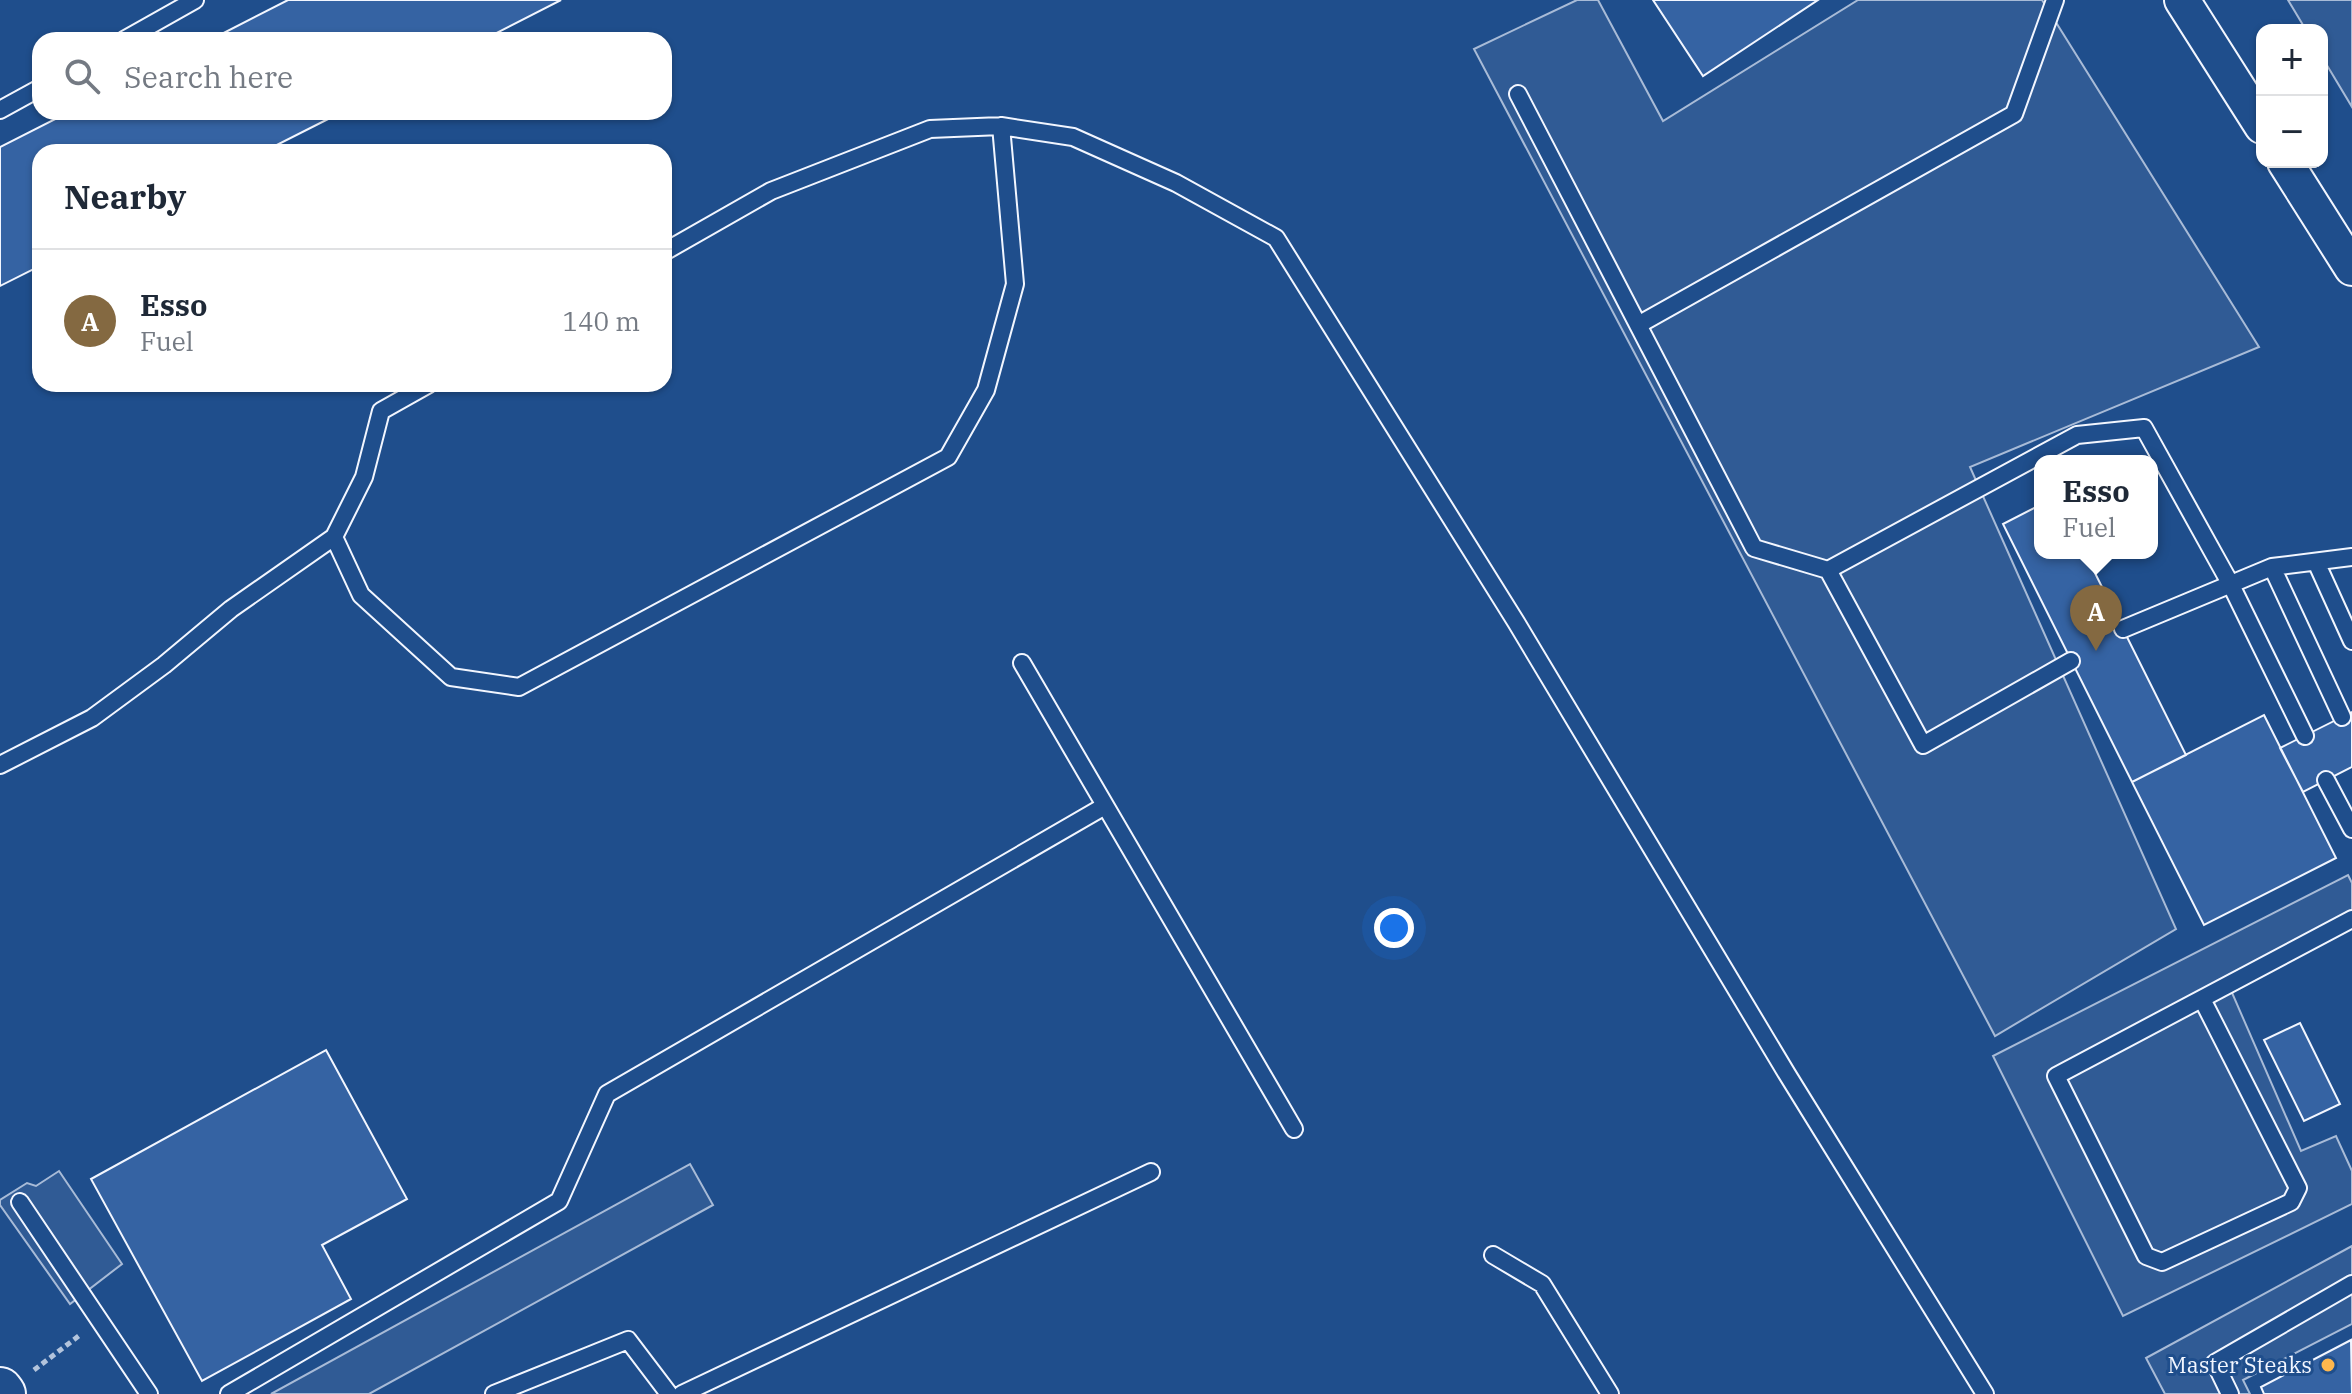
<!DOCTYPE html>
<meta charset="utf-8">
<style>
:root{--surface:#fff;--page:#f2f2f3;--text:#1f2937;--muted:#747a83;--line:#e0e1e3;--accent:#846941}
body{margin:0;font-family:"IBM Plex Serif",serif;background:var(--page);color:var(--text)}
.controls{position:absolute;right:24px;top:24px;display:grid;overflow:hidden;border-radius:16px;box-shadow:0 2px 6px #0004}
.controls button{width:72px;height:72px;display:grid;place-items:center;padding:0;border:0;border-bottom:2px solid var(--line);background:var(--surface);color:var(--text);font:40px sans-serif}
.you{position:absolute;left:1394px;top:928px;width:28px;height:28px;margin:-20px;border:6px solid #fff;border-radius:50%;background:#1a73e8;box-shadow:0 0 0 12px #1a73e833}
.badge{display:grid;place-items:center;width:52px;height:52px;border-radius:50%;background:var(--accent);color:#fff;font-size:26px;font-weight:700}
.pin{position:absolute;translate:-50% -66px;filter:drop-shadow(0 2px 4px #0008)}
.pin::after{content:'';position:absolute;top:42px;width:28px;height:24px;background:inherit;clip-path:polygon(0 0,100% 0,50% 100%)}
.popup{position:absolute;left:2034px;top:455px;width:124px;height:104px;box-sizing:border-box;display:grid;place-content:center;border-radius:16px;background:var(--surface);filter:drop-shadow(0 2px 6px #0005);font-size:26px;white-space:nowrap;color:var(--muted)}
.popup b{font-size:30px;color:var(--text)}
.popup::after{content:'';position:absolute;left:50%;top:100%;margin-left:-16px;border:16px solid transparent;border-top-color:var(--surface)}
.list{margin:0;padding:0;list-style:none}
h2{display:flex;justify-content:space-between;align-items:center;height:104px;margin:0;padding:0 32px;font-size:34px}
h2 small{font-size:26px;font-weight:400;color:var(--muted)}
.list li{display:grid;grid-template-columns:52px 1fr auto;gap:24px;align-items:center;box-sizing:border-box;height:144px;padding:0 32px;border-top:2px solid var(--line)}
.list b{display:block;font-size:30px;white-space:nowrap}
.list p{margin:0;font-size:26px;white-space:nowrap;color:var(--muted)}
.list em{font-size:26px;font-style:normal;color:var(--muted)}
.icon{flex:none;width:44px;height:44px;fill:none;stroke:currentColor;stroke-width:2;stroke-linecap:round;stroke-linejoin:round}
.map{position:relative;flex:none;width:2352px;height:1394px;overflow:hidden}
.search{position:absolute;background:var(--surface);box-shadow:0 2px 6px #0004;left:32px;top:32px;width:640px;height:88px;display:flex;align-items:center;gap:20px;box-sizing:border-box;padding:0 28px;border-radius:24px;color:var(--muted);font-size:30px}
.panel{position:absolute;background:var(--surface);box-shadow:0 2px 6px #0004;left:32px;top:144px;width:640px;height:248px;border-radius:24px}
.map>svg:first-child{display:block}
.built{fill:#305b95;stroke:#a8bbd7;stroke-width:2}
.building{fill:#3563a3;stroke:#f2f6ff;stroke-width:2}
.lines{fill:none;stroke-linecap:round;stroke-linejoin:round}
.lane-casing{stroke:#f2f6ff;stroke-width:20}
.street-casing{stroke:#f2f6ff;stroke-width:38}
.secondary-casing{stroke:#f2f6ff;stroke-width:48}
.path{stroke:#b3c4dc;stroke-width:5;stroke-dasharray:6 4;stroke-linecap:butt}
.lane{stroke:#1f4e8c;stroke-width:16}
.street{stroke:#1f4e8c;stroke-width:34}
.secondary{stroke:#1f4e8c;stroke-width:44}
.poi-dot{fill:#ffb74d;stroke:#1f4e8c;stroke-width:3}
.labels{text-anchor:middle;stroke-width:6;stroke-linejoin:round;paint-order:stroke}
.poi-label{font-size:22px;fill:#f2f6ff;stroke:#1f4e8c;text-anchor:end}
</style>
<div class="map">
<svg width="2352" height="1394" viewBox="0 0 2352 1394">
<rect width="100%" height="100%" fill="#1f4e8c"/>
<path class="built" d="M 1577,0 L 1598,0 L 1663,121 L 1858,0 L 2042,0 L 2259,347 L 1970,467 L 2176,929 L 1995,1036 L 1474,49 Z
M 2288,0 L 2352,0 L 2352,107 L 2322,57 L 2322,30 L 2306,30 Z
M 2348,875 L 2352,883 L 2352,912 L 2226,979 L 2301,1151 L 2336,1136 L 2352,1171 L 2352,1204 L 2123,1316 L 1993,1056 Z
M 690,1164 L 713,1205 L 369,1394 L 271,1394 Z
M 59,1171 L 122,1264 L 70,1304 L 0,1205 L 0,1200 L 27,1183 L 36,1186 Z
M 2352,1246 L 2352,1324 L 2243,1380 L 2250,1394 L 2165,1394 L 2146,1358 Z"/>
<path class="building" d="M 288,0 L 561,0 L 483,40 L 210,40 Z
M 1653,0 L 1818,0 L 1703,76 Z
M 69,112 L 342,112 L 263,152 L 40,152 L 40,266 L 0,286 L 0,147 Z
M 2040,505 L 2040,553 L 2085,553 L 2186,755 L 2132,782 L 2003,524 Z
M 2352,712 L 2352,767 L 2303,792 L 2280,748 Z
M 2264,715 L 2336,858 L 2204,925 L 2132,782 Z
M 2300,1023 L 2340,1104 L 2304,1121 L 2264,1040 Z
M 326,1050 L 407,1199 L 322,1245 L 351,1299 L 202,1381 L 91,1179 Z
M 2351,1340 L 2352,1394 L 2264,1394 L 2261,1387 Z"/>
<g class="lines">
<defs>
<path id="lane" d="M 124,40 L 195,0
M 1518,94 L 1754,548 L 1828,570
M 0,110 L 40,88
M 664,252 L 771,191 L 930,129 L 1001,126 L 1073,137 L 1176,183 L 1276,238 L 1516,622 L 1787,1074 L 1985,1394
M 1638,325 L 2014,114 L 2055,0
M 334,537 L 361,595 L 451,677 L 519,687 L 948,457 L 986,390 L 1015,284 L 1001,126
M 2317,564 L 2352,641
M 2272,567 L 2342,717
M 2123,629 L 2272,567 L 2352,557
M 2071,661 L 1923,745 L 1828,570 L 2077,435 L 2144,428 L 2230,583 L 2305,736
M 1022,663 L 1294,1129
M 0,765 L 92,718 L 164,665 L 231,609 L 334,537 L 364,477 L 381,411 L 429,384
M 2326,780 L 2352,829
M 2202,999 L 2298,1188 L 2291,1202 L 2162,1262 L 2146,1256 L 2056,1076 L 2352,919
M 20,1202 L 149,1394
M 1493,1255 L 1542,1284 L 1610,1394
M 229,1394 L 559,1201 L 607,1094 L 1103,807
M 494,1394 L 628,1340 L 669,1394
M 682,1394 L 1151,1172
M 2230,1394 L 2215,1363 L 2352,1284"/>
<path id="street" d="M 2182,0 L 2262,126
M 2285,162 L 2352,268"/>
<path id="secondary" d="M 0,1390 L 3,1394"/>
</defs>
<use href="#lane" class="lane-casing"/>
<use href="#street" class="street-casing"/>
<use href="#secondary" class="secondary-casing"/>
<path class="path" d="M 34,1370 L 80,1335"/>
<use href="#lane" class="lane"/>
<use href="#street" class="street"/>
<use href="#secondary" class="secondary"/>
</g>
<circle class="poi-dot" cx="2328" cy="1365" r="8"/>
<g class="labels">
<g class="poi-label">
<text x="2312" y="1373">Master Steaks</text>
</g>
</g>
</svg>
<div class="controls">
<button>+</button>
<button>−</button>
</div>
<div class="you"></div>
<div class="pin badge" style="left:2096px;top:651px">A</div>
<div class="popup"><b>Esso</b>Fuel</div>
<div class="search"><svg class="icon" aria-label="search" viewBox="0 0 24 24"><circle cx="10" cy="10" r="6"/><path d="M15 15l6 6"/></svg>Search here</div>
<section class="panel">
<h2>Nearby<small></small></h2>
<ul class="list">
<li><span class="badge">A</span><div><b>Esso</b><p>Fuel</p></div><em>140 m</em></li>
</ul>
</section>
</div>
